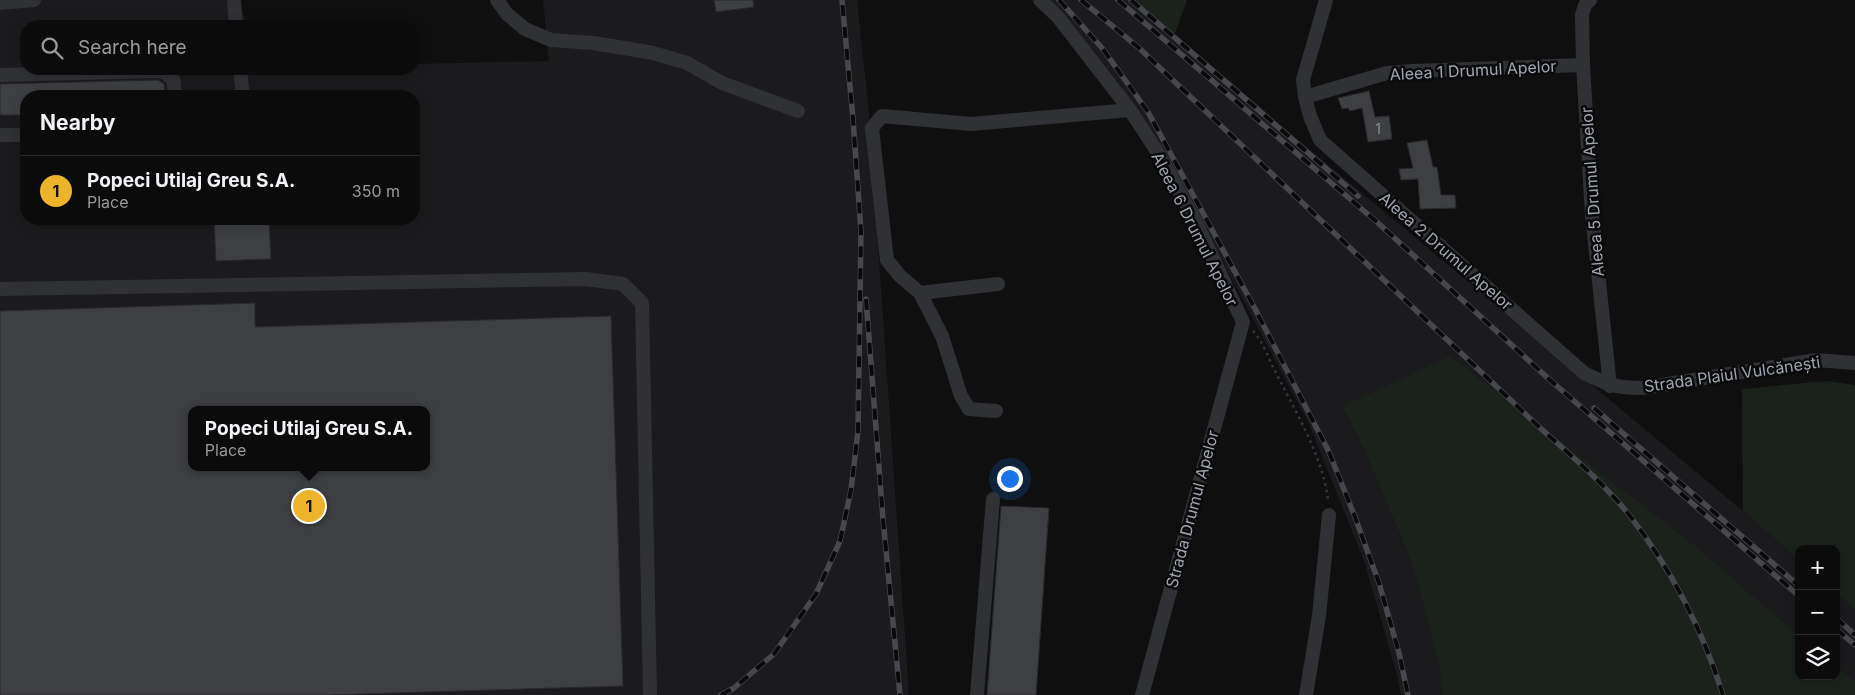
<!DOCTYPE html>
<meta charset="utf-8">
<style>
:root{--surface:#0b0b0c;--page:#141415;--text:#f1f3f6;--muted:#9a9b9d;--line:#2b2b2d;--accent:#edb32a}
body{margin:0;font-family:Inter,sans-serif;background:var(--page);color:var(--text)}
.controls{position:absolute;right:15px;bottom:15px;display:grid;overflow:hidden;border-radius:10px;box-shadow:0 2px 12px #0003}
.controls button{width:45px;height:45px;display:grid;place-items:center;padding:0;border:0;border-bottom:1px solid var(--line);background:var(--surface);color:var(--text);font:25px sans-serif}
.you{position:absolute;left:1009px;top:478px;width:18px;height:18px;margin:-12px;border:4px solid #fff;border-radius:50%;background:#1a73e8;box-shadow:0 0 0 8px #1a73e833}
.badge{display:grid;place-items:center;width:32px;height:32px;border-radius:50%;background:var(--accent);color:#111;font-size:16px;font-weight:700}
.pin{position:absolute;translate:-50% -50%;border:2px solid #fff;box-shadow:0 1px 5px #0006}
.popup{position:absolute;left:188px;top:406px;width:242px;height:65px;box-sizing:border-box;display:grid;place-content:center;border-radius:10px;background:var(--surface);filter:drop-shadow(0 1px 4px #0005);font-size:16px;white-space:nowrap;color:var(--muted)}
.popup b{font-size:19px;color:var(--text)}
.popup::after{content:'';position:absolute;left:50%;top:100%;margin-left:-10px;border:10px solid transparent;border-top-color:var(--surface)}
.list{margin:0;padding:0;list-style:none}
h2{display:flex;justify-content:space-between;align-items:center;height:65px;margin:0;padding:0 20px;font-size:21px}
h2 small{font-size:16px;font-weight:400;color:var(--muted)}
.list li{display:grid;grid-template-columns:32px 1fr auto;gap:15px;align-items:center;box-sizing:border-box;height:70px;padding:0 20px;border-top:1px solid var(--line)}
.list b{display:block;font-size:19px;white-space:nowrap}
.list p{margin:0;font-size:16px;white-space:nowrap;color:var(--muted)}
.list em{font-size:16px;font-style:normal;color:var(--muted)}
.icon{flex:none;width:28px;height:28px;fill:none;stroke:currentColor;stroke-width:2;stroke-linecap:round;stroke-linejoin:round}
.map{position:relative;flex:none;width:1855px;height:695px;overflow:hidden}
.search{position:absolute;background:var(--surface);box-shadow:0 2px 12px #0003;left:20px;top:20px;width:400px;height:55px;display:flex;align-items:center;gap:12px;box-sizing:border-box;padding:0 18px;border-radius:20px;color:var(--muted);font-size:19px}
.panel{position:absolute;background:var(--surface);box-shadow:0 2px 12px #0003;left:20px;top:90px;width:400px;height:135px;border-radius:20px}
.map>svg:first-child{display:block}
.built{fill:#1b1b1d;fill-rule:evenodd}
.green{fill:#1b221c}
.building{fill:#3e3f43;stroke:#29292c;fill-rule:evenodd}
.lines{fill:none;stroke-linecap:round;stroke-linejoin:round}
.path{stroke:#36373c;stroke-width:2.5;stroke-dasharray:2.5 4;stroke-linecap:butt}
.minor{stroke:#303135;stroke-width:14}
.rail-casing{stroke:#47484e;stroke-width:5.5}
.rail{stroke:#0a0a0b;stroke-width:4;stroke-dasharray:11;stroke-linecap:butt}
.labels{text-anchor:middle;stroke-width:5;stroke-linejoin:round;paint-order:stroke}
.number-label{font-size:14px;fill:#888c96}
.street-label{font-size:16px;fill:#a0a5b1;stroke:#0a0a0b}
</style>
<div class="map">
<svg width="1855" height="695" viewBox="0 0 1855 695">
<rect width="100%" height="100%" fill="#0f0f10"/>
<path class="built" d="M 34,0 L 239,0 L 247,26 L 26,26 L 26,69 L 414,69 L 414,64 L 549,61 L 543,0 L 857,0 L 869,113 L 909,695 L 0,695 L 0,3 ZM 26,96 L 414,96 L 414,219 L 26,219 ZM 192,410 L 426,410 L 426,467 L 192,467 Z
M 1048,0 L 1134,0 L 1174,36 L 1743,511 L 1799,561 L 1799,636 L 1781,622 L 1342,407 L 1362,445 L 1413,566 L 1439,667 L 1443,695 L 1401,695 L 1397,675 L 1364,561 L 1309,424 L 1160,144 Z
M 1836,593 L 1855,610 L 1855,681 L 1836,666 Z"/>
<path class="green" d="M 1134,0 L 1187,0 L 1174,36 Z
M 1450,356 L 1695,546 L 1799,636 L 1799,676 L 1836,676 L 1836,666 L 1855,681 L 1855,695 L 1443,695 L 1439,667 L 1413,566 L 1362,445 L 1342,407 Z
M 1826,381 L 1855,385 L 1855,610 L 1836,593 L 1836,549 L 1799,549 L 1799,561 L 1743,511 L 1742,389 Z"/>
<path class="building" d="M 714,0 L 753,0 L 754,7 L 716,12 Z
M 158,80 L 164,84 L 165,96 L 26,96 L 26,115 L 0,115 L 0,84 Z
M 1369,91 L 1375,117 L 1389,116 L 1392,139 L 1368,142 L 1362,108 L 1350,111 L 1348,108 L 1342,109 L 1338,98 Z
M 1427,140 L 1433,167 L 1437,167 L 1441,195 L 1455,195 L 1456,208 L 1420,209 L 1418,179 L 1401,180 L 1399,169 L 1413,168 L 1407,143 Z
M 214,219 L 269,219 L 271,259 L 216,261 Z
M 255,303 L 255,327 L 611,316 L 623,686 L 329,695 L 0,695 L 0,311 ZM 192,410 L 426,410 L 426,467 L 192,467 Z
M 1001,506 L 1049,508 L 1036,695 L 987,695 Z"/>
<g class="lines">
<path class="path" d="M 1253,331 C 1262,340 1268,357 1274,369 C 1293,407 1324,458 1328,501"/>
<path class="minor" d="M 234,0 L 236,26
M 497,0 L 507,14 L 525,29 L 551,40 L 593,43 L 624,48 L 653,53 L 687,63 L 722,83 L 798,111
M 1040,0 L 1058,17 L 1130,110 L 1160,156 L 1194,218 L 1243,322 L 1142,695
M 1326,0 L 1303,80 L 1305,97 L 1310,116 L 1320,140 L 1584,373 C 1608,385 1616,388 1643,388 L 1816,360 L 1855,363
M 1590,0 L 1585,5 L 1582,15 L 1583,65 L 1592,215 L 1610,386
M 0,3 L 34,0
M 240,69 L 243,96
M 0,75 L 159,71 L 166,73 L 174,81 L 174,96
M 1305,97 L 1387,73 L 1412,71 L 1583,65
M 0,135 L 26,135
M 0,289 L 586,279 L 623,284 L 642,303 L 650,695
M 920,293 L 998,284
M 996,411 L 969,409 L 961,396 L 942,336 L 920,293 L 900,276 L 887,260 L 872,128 L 882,116 L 971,124 L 1130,110
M 977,695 L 993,499
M 1306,695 L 1319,616 L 1329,515"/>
<defs>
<path id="rail" d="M 1059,0 L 1102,48 L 1148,112 L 1253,305 L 1329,452 L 1355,517 L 1379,583 L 1399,653 L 1408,695
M 1081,0 L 1139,48 L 1537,425 C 1569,454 1603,482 1630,516 C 1671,569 1703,631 1723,695
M 1118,0 L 1378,223 L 1550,380 L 1799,596
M 1131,0 L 1358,196
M 866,299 L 883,519 L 900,695
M 1594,408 L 1799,586
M 1836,618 L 1855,635
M 1836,629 L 1855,645
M 721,695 L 734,688 L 774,654 L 816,594 L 840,541 L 851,490 L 858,431 L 861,232 L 853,119 L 842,0"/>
</defs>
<use href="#rail" class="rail-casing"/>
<use href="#rail" class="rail"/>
</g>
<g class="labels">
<g class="number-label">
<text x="1378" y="134">1</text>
</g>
<g class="street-label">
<text transform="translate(1473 70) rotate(-3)" y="6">Aleea 1 Drumul Apelor</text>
<text transform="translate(1592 192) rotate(-94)" y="6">Aleea 5 Drumul Apelor</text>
<text transform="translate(1195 229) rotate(63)" y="6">Aleea 6 Drumul Apelor</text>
<text transform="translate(1446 251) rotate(41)" y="6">Aleea 2 Drumul Apelor</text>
<text transform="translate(1732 374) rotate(-8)" y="6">Strada Plaiul Vulcănești</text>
<text transform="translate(1192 509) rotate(-75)" y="6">Strada Drumul Apelor</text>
</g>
</g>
</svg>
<div class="controls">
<button>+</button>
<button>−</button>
<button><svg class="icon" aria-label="layers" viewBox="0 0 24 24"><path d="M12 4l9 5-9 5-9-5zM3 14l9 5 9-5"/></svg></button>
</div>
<div class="you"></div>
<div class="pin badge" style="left:309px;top:506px">1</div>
<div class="popup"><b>Popeci Utilaj Greu S.A.</b>Place</div>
<div class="search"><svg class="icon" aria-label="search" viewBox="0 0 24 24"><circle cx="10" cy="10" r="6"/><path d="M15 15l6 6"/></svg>Search here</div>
<section class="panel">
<h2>Nearby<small></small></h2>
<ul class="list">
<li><span class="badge">1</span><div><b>Popeci Utilaj Greu S.A.</b><p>Place</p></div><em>350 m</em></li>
</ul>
</section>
</div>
